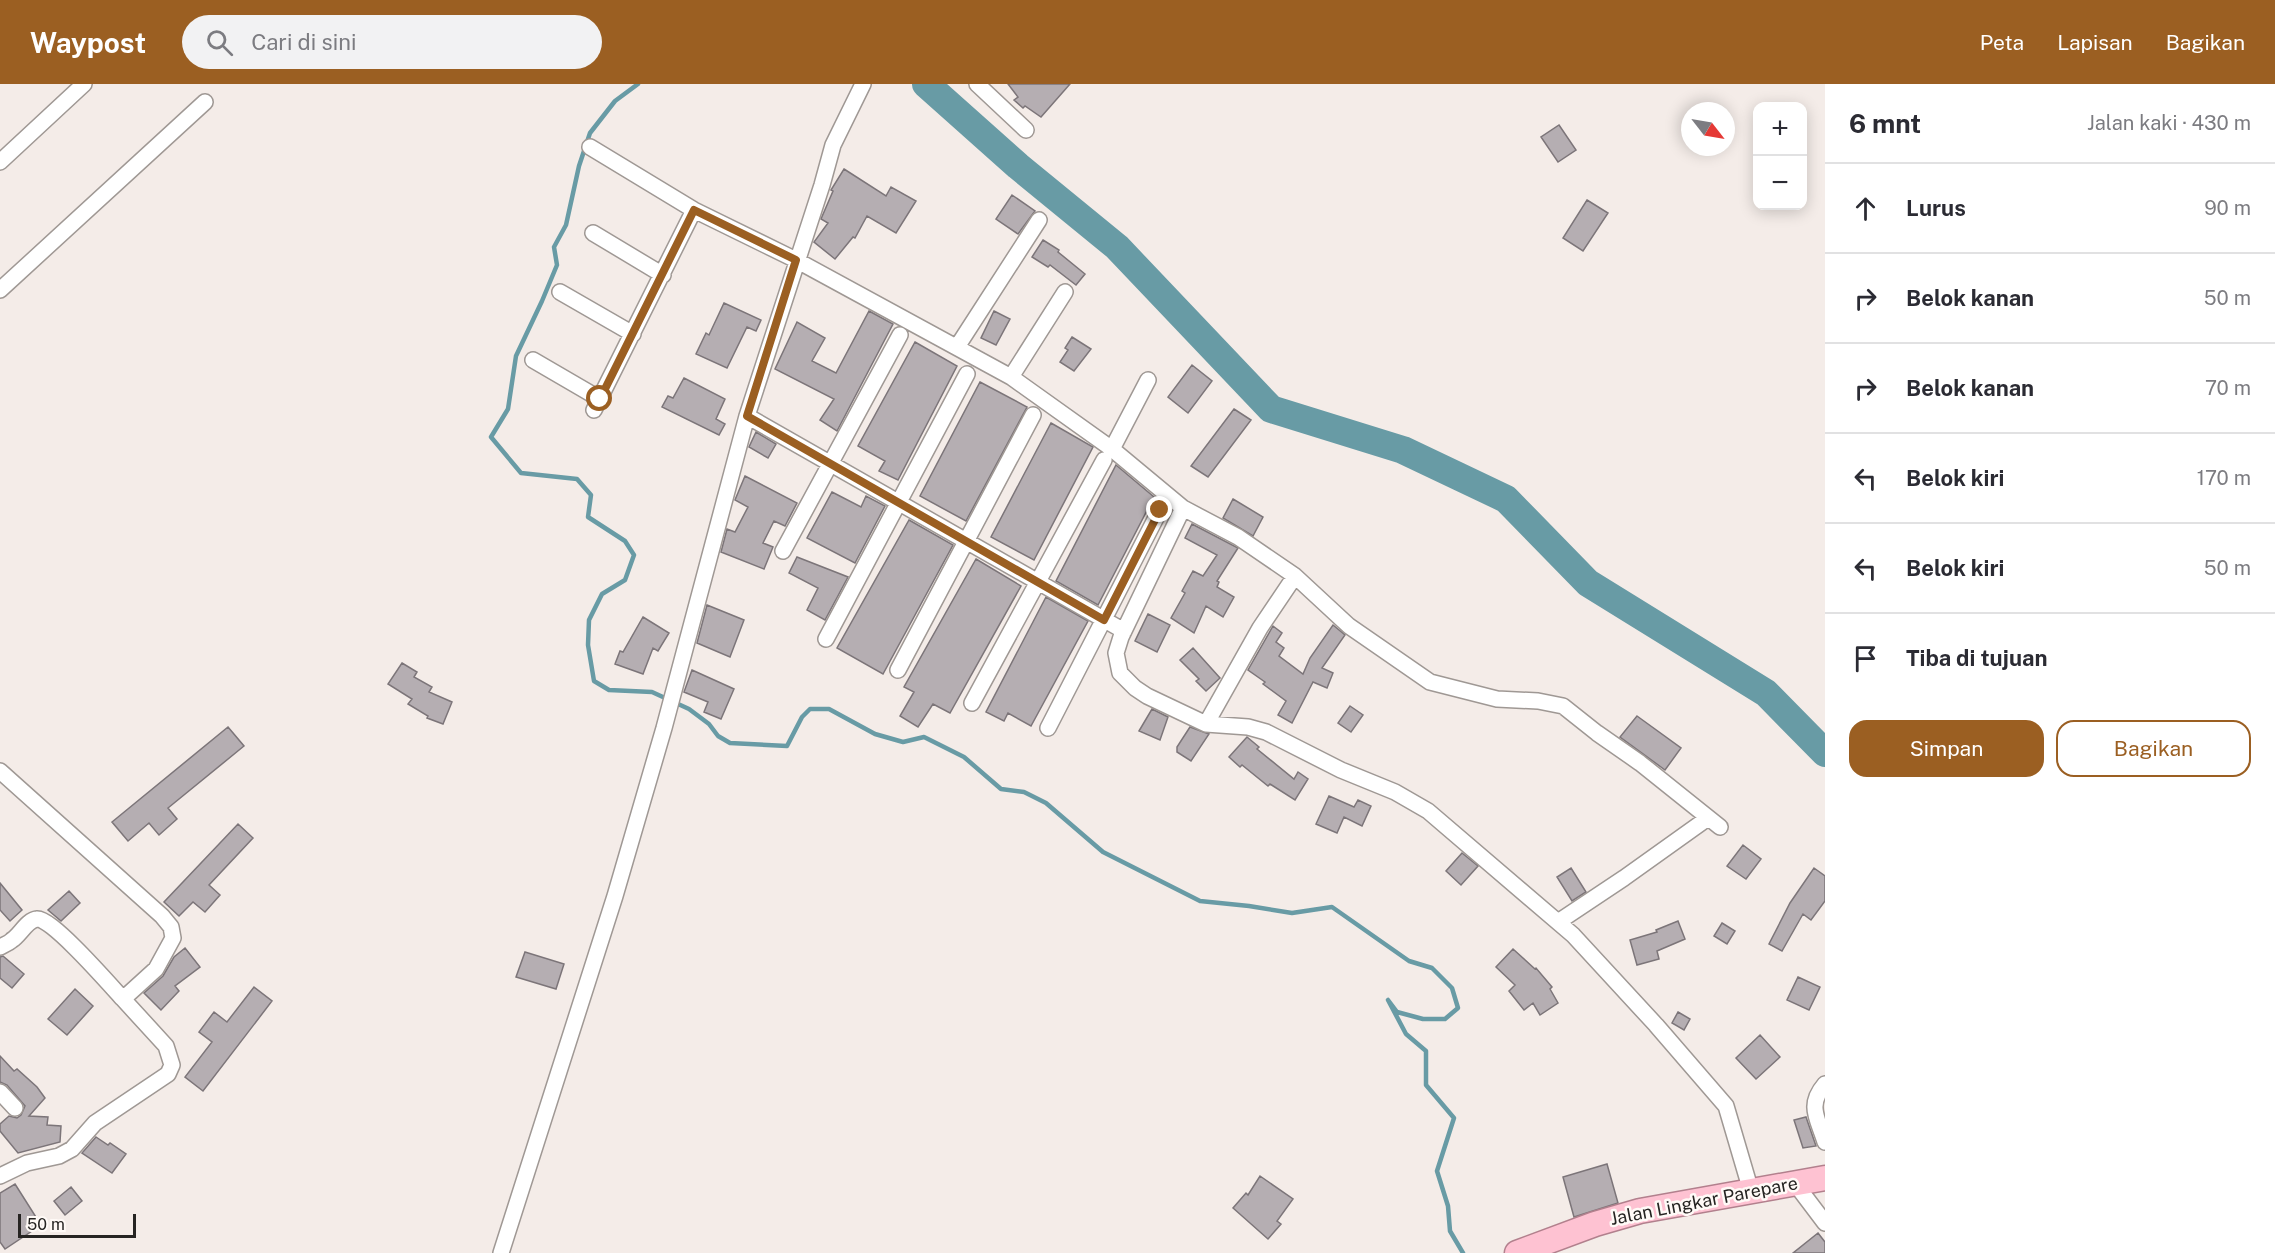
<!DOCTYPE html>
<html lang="id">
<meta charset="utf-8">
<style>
:root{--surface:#fff;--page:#f2f2f3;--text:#2b2b33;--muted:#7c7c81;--line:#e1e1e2;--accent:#9b5f22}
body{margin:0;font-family:"Public Sans",sans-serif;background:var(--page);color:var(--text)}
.controls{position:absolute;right:18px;top:18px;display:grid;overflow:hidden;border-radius:12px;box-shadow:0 3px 15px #0003}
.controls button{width:54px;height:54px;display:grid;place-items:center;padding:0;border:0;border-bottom:2px solid var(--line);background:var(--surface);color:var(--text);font:30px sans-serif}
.compass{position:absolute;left:1681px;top:18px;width:54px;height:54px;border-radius:50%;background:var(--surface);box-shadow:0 3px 15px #0003;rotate:121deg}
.scale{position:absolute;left:18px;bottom:15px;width:118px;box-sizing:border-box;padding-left:6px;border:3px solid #262422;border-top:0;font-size:16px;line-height:21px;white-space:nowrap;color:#262422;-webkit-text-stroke:4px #fffaf7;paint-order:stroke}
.stop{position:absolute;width:18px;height:18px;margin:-14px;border:4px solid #9b5f22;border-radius:50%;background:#fff}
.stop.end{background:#9b5f22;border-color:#fff;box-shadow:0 2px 6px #0008}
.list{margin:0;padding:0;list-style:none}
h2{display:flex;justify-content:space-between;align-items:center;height:78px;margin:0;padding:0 24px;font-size:26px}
h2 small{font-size:20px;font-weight:400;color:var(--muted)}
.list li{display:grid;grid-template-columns:39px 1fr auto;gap:18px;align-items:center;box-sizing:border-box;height:90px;padding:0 24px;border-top:2px solid var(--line)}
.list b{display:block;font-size:22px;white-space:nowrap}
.list em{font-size:20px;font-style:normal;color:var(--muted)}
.actions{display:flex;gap:12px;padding:18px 24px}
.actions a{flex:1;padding:14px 0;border:2px solid var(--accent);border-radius:18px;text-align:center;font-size:21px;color:var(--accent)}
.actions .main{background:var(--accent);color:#fff}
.icon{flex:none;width:33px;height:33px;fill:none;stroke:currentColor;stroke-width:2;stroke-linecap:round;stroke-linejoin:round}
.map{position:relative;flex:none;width:1825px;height:1169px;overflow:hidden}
header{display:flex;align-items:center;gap:36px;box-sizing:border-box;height:84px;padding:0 30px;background:var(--accent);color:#fff}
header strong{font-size:28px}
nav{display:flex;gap:33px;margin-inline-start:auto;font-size:21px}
.search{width:420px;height:54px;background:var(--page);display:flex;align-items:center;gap:15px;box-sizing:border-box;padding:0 21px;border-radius:33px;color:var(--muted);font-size:22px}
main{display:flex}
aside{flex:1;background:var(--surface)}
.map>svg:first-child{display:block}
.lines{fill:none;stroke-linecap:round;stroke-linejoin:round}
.stream{stroke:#689ba5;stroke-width:4.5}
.river{stroke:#689ba5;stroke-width:28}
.building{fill:#b5aeb2;stroke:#7c7579;stroke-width:1.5}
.minor-casing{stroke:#9f9894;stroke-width:18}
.trunk-casing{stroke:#b2808d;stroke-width:27}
.minor{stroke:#fff;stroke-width:15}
.trunk{stroke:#fec2d2;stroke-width:24}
.route{stroke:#9b5f22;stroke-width:8}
.labels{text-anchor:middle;stroke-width:5;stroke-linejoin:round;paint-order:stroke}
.street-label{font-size:18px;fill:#262422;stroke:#fffaf7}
</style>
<header>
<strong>Waypost</strong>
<div class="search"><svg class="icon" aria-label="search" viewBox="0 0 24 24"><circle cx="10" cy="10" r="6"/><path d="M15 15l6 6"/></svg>Cari di sini</div>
<nav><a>Peta</a><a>Lapisan</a><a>Bagikan</a></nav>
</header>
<main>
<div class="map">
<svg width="1825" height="1169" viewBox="0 0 1825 1169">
<rect width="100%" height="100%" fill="#f4ece8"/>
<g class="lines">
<path class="stream" d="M 638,0 L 615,17 L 590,49 L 579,82 L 566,141 L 554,163 L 557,181 L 542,217 L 516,272 L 508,325 L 491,353 L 521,389 L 577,395 L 591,411 L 588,433 L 625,457 L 634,471 L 625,496 L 602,510 L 589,536 L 588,561 L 594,597 L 609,606 L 652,608 L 689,625 L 709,640 L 718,652 L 730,659 L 787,662 L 802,633 L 810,625 L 829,625 L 875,650 L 903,658 L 924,653 L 964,673 L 1001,705 L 1024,708 L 1046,719 L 1103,768 L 1200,817 L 1249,822 L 1292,829 L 1332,823 L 1409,877 L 1432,884 L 1452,904 L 1458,924 L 1445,935 L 1423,935 L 1397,928 L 1388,916 L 1406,950 L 1426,967 L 1426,1001 L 1454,1034 L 1437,1087 L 1448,1122 L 1450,1147 L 1463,1169"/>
<path class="river" d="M 926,0 L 1018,82 L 1117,163 L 1271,325 L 1403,366 L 1506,415 L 1588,499 L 1766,609 L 1825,669"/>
</g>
<path class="building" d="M 1008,0 L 1070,0 L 1041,33 L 1025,22 L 1023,24 L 1014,16 L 1018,13 Z
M 1559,41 L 1576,66 L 1558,78 L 1541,53 Z
M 844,85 L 886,112 L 891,103 L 916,117 L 896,149 L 867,132 L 855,154 L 853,153 L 835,175 L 814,158 L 828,139 L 821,135 L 833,107 L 831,106 Z
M 1012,111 L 1035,127 L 1018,150 L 996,135 Z
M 1587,116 L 1608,129 L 1583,167 L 1563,154 Z
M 1043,156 L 1059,166 L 1058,168 L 1085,190 L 1076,201 L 1050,181 L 1048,183 L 1032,173 Z
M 724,219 L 761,236 L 756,247 L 747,243 L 727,284 L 696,270 L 706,249 L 709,251 Z
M 869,227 L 893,240 L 837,347 L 820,336 L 834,315 L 775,285 L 797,238 L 825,254 L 812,277 L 836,289 Z
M 994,227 L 1010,235 L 996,261 L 981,254 Z
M 1072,253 L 1091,265 L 1074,287 L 1060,278 L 1068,266 L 1065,264 Z
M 915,258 L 957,282 L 898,396 L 879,387 L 885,377 L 858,362 Z
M 1192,281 L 1212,297 L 1188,329 L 1168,313 Z
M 684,294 L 725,315 L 716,335 L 725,340 L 719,351 L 662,323 L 668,312 L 673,314 Z
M 980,298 L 1027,323 L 966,437 L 920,412 Z
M 1234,325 L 1251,336 L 1208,393 L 1191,382 Z
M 1051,339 L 1093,363 L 1034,476 L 991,453 Z
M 756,348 L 776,360 L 768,374 L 749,363 Z
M 1116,381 L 1154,413 L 1098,521 L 1056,497 Z
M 745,392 L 797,419 L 785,442 L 774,437 L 763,459 L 773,463 L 764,485 L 721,468 L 727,445 L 735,448 L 748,423 L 735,416 Z
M 832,408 L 861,423 L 866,412 L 885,422 L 855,479 L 807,454 Z
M 1233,415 L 1263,433 L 1253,452 L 1223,434 Z
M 909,436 L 953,461 L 883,590 L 837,564 Z
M 1192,440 L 1238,464 L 1217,497 L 1219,498 L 1217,503 L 1234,513 L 1223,533 L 1206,522 L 1194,549 L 1171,534 L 1185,509 L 1182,507 L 1193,487 L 1203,492 L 1217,471 L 1185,454 Z
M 797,473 L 848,493 L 825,536 L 807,526 L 818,504 L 789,489 Z
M 976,475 L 1021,502 L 950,629 L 933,620 L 918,643 L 900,632 L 914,608 L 904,603 Z
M 1046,513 L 1088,537 L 1031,642 L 1008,629 L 1004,637 L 986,628 Z
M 707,521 L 744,536 L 730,573 L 697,559 Z
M 1148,530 L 1170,541 L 1157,568 L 1135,557 Z
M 643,533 L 669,549 L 658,567 L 653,564 L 643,590 L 615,580 L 620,567 L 623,568 Z
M 1333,541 L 1345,551 L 1322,584 L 1333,589 L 1327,604 L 1313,598 L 1292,639 L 1278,631 L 1286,617 L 1263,600 L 1265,598 L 1248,586 L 1273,542 L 1282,549 L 1276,558 L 1284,564 L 1279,572 L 1303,590 L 1310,574 Z
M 1193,564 L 1220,594 L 1206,607 L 1196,597 L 1199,595 L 1180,576 Z
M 402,579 L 417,588 L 414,593 L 432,603 L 429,608 L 452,618 L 443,640 L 427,634 L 428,632 L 408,620 L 412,615 L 388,600 Z
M 692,586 L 734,605 L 721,635 L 704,628 L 708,618 L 684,608 Z
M 1350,622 L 1363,631 L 1351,648 L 1338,639 Z
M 1152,625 L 1168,633 L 1160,656 L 1139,647 Z
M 1637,632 L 1681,664 L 1665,686 L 1620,653 Z
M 228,643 L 244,662 L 168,724 L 177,735 L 159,751 L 149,739 L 128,757 L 112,738 Z
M 1190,643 L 1209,650 L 1191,677 L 1177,668 L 1177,663 Z
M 1247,653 L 1259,663 L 1257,665 L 1294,695 L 1298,688 L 1308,695 L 1295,716 L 1270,700 L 1268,702 L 1242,681 L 1240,683 L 1229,673 Z
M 1329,712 L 1354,723 L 1358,716 L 1371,722 L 1362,742 L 1344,733 L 1337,749 L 1316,740 Z
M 238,740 L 253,754 L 209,801 L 220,811 L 205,828 L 193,818 L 179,832 L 164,818 Z
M 1743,761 L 1761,775 L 1746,795 L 1727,782 Z
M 1462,769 L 1478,782 L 1461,801 L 1446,787 Z
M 1571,784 L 1586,808 L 1572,817 L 1557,793 Z
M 1814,784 L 1825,792 L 1825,817 L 1811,836 L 1803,830 L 1782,867 L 1769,860 L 1790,819 Z
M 0,799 L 22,826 L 10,837 L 0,826 Z
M 69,807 L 80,819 L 61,837 L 48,826 Z
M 1678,837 L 1685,855 L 1657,867 L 1659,875 L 1637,881 L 1630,856 L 1657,848 L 1656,846 Z
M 1722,839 L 1735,847 L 1727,860 L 1714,852 Z
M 185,864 L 200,883 L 175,902 L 179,907 L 161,926 L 144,909 L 163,892 L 174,873 Z
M 1513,865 L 1535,885 L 1536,884 L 1552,903 L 1550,905 L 1558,919 L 1540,931 L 1533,919 L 1524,926 L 1509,907 L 1515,901 L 1496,883 Z
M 525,868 L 564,880 L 556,905 L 516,893 Z
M 3,872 L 24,890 L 12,904 L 0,894 L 0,873 Z
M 1798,893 L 1820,903 L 1809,926 L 1787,916 Z
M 254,903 L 272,917 L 203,1007 L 185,993 L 212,958 L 199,948 L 214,928 L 227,938 Z
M 75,905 L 93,922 L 67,951 L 48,935 Z
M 1678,928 L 1690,935 L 1684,946 L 1672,939 Z
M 1760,951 L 1780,973 L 1756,995 L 1736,974 Z
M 0,972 L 14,987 L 17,985 L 37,1003 L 45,1014 L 29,1032 L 48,1033 L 47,1041 L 61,1042 L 60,1058 L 18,1069 L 0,1047 L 0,1040 L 9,1032 L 17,1034 L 21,1031 L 25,1022 L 7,1001 L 0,998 Z
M 1806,1033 L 1816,1062 L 1803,1064 L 1794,1036 Z
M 96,1053 L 108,1061 L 110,1059 L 126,1070 L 112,1089 L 82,1069 Z
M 1607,1080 L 1618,1119 L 1574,1133 L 1563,1093 Z
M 1260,1092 L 1293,1115 L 1277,1137 L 1281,1140 L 1268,1155 L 1233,1124 L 1246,1109 L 1248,1111 Z
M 15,1100 L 41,1141 L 5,1165 L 0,1158 L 0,1109 Z
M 71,1103 L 82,1117 L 65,1131 L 54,1117 Z
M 1818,1149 L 1825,1158 L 1825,1169 L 1793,1169 Z"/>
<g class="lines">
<defs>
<path id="minor" d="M 977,0 L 1026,46
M 590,63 L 694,126 L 796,176 L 1011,293 L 1112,365 L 1183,424 L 1121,553 L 1116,569 L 1120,589 L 1135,604 L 1147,612 L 1206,640 L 1248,643 L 1266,648 L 1341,686 L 1395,708 L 1428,727 L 1573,851 L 1656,941 L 1726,1022 L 1751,1107
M 0,78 L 84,0
M 593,149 L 663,191
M 0,206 L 205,18
M 560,208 L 633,250
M 957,263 L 1039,136
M 533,276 L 600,315
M 1011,293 L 1065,208
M 594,326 L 694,126
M 747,332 L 1124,547
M 1112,365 L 1148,296
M 1183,424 L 1238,453 L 1295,492 L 1260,544 L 1206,640
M 783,467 L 900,251
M 1295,492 L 1349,542 L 1430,598 L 1497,615 L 1538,617 L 1563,622 L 1597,649 L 1640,679 L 1720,743
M 826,555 L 967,290
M 898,586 L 1033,331
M 972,619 L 1104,376
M 1048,644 L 1160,426
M 0,687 L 162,832 L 171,843 L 173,854 L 156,885 L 123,915 L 166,962 L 172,981 L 168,990 L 95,1039 L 72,1065 L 59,1072 L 27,1079 L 0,1092
M 1558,838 L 1624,794 L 1708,734
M 0,863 C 4,861 9,859 12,856 C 20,851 27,836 37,835 C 51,833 111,902 123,915
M 1825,1000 C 1807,1021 1817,1033 1825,1058
M 0,1008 L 15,1024
M 1794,1098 L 1825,1139
M 501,1169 L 615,812 L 664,644 L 747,332 L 822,101 L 833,61 L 863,0"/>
<path id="trunk" d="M 1517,1169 L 1595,1140 L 1640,1127 L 1825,1094"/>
</defs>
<use href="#minor" class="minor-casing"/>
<use href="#trunk" class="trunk-casing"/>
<use href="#minor" class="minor"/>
<use href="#trunk" class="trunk"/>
</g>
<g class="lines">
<path class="route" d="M 600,315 L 694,126 L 796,176 L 747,332 L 1104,536 L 1160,426"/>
</g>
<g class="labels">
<g class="street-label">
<text transform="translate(1704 1117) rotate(-11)" y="6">Jalan Lingkar Parepare</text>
</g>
</g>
</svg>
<div class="controls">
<button>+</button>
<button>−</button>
</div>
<svg class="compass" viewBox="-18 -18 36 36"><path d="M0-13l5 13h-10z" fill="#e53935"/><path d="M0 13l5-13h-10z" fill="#7c7c81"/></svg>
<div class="scale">50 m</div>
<div class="stop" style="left:600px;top:315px"></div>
<div class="stop end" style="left:1160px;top:426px"></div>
</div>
<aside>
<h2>6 mnt<small>Jalan kaki · 430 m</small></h2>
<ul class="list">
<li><svg class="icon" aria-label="ahead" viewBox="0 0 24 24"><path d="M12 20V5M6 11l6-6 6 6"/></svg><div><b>Lurus</b></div><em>90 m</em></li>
<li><svg class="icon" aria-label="right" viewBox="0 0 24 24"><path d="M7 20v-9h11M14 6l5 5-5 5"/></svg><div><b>Belok kanan</b></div><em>50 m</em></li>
<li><svg class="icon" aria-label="right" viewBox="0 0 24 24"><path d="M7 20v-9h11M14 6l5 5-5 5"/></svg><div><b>Belok kanan</b></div><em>70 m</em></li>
<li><svg class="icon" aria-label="left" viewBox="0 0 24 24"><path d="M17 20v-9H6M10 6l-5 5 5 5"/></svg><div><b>Belok kiri</b></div><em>170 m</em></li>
<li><svg class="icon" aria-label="left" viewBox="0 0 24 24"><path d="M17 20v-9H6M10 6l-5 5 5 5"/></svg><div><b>Belok kiri</b></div><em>50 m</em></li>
<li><svg class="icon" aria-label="arrive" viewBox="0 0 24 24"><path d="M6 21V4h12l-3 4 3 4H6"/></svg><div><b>Tiba di tujuan</b></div></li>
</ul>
<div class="actions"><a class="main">Simpan</a><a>Bagikan</a></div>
</aside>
</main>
